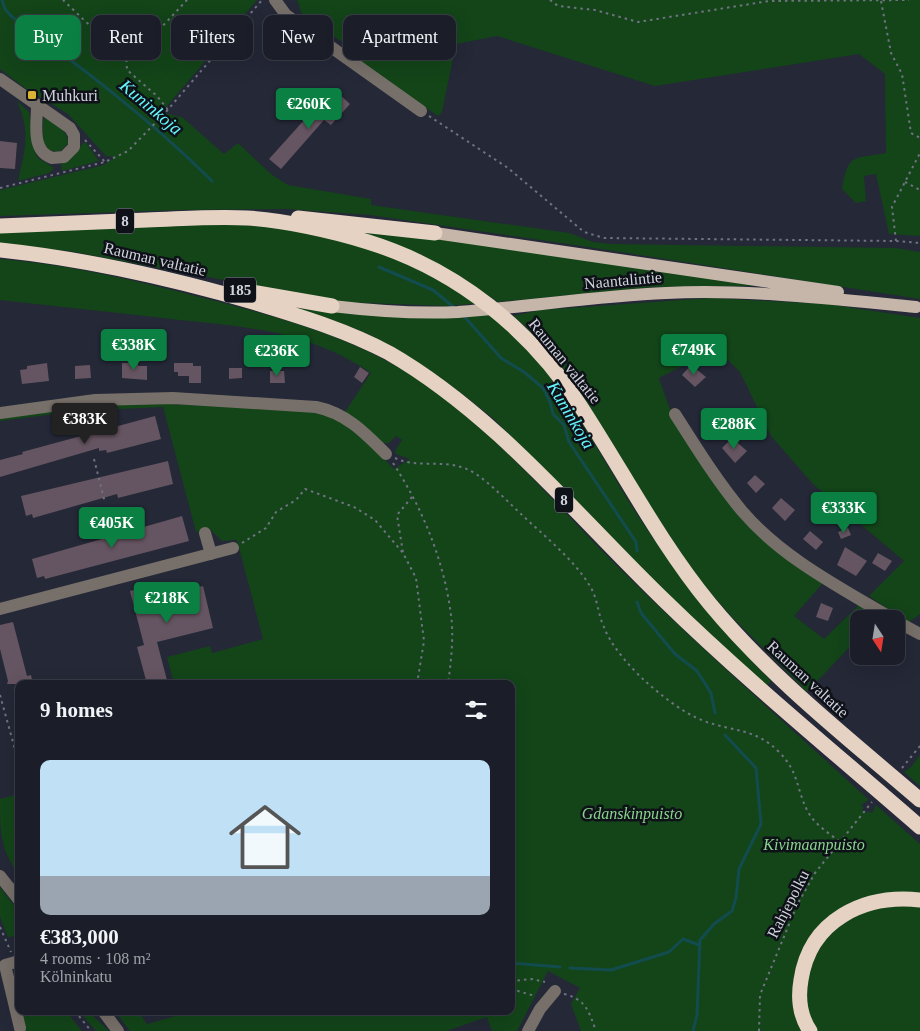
<!DOCTYPE html>
<meta charset="utf-8">
<style>
:root{--surface:#1b1e29;--page:#242731;--text:#f1f3f6;--muted:#a0a2a8;--line:#393c46;--accent:#0b8043}
body{margin:0;font-family:"Times New Roman",serif;background:var(--page);color:var(--text);height:100vh;display:flex;flex-direction:column;font-size:19px;white-space:nowrap}
*{box-sizing:border-box;margin:0}
p{font-size:16px;color:var(--muted)}
.icon{flex:none;width:28px;height:28px;fill:none;stroke:currentColor;stroke-width:2;stroke-linecap:round;stroke-linejoin:round}
.map{position:relative;flex:1;overflow:hidden}
.side{position:absolute;left:15px;top:680px;width:500px;height:335px;display:flex;flex-direction:column;background:var(--surface);border-radius:10px;box-shadow:0 5px 20px #0002,0 0 0 1px var(--line)}
.side>*{flex:none}
.banner{position:absolute;left:15px;top:15px;width:500px;height:45px;display:flex;gap:10px}
.needle{width:32px;rotate:168deg}
.controls{position:absolute;left:850px;top:610px;display:grid;gap:10px}
.controls a{display:grid;place-items:center;width:55px;height:55px;border-radius:10px;background:var(--surface);box-shadow:0 5px 20px #0002,0 0 0 1px var(--line);font-size:25px}
.price{position:absolute;translate:-50% -42px;padding:0 11px;border-radius:5px;background:var(--accent);color:#fff;font-size:16px;line-height:32px;filter:drop-shadow(0 1px 2px #0008)}
.price::after{content:'';position:absolute;left:50%;top:30px;width:15px;height:11px;margin-left:-8px;background:inherit;clip-path:polygon(0 0,100% 0,50% 100%)}
.price.selected{background:#222;color:#fff}
ul{padding:0;list-style:none}
li{display:grid;align-content:center;gap:10px;height:265px;padding:0 25px}
li span{display:grid;place-items:center;height:155px;border-radius:10px;color:#555}
li>.icon{margin-inline-start:auto}
span .icon{width:90px;height:90px;fill:#fffc;stroke-width:1}
li b{font-size:21px}
h2{display:flex;justify-content:space-between;align-items:center;height:60px;padding:0 25px;font-size:21px}
.pill{padding:0 18px;border-radius:10px;background:var(--surface);box-shadow:0 5px 20px #0002,0 0 0 1px var(--line);font-size:18px;line-height:45px}
.pill.selected{background:var(--accent);color:#fff}
.map>svg:first-child{display:block}
.green{fill:#134519}
.lines{fill:none;stroke-linecap:round;stroke-linejoin:round}
.stream{stroke:#134c4e;stroke-width:3}
.building{fill:#655461}
.path{stroke:#6f7380;stroke-width:2;stroke-dasharray:2.5 4;stroke-linecap:butt}
.minor{stroke:#776f69;stroke-width:12}
.major{stroke:#c6b6a9;stroke-width:12}
.highway{stroke:#e5d2c3;stroke-width:15}
.poi-dot{fill:#dbb233;stroke:#0f1118;stroke-width:2}
.labels{text-anchor:middle;dominant-baseline:central;stroke-width:5;stroke-linejoin:round;paint-order:stroke}
.shield{fill:#0f1118;stroke:#9699a2;stroke-width:1}
.shield-label{font-size:15px;font-weight:bold;fill:#d0d3dd}
.poi-label{font-size:16px;fill:#d0d3dd;stroke:#0f1118;text-anchor:start}
.street-label{font-size:16px;fill:#d0d3dd;stroke:#0f1118}
.park-label{font-size:16px;font-style:italic;fill:#89d48c;stroke:#0f1118}
.water-label{font-size:18px;font-style:italic;fill:#63f7fc;stroke:#0f1118}
</style>
<div class="map">
<svg width="920" height="1031" viewBox="0 0 920 1031">
<rect width="100%" height="100%" fill="#242837"/>
<path class="green" d="M0 0H257L162 112 183 118 224 154 238 143 271 174 288 185 371 199V205L569 233 593 242 611 244 896 248 920 252V299L595 248 370 215 287 209 182 210 0 216V190L104 165 115 157 106 156 68 114 25 88 0 69Z
M297 0H920V236L889 234 876 174 864 176 866 201 856 203 842 189C848 152 855 159 886 153L885 74 859 54 655 86 497 36 456 44 442 112 438 116 360 63 362 56 302 14Z
M17 101 29 112 35 153 38 158 54 168 49 173 18 181C25 148 31 134 17 101Z
M45 118C55 125 69 130 68 144L59 152 49 150 43 141V119Z
M83 143H86L99 161 62 171 61 164 73 156Z
M225 224C279 226 339 233 390 254 422 268 452 287 482 303L446 306 341 302 69 251 0 245V231Z
M338 228 376 229 664 270 754 286 655 287 498 302 463 279Z
M0 259C73 265 137 281 208 299 274 316 343 334 401 369 485 419 548 497 616 565 698 646 784 722 869 800L861 805 864 808 862 810 866 813 868 811 872 813 876 805 920 844V895L889 894 807 947 805 1031H581L571 1004 580 988 548 971 517 1031H492L487 1017 446 1031H130L115 1011H138L147 1024 194 1011H511V684H174L167 657 210 646 212 653 263 639 237 540 222 541 209 528 196 532 163 407 77 411 0 421V417L77 406 148 403 329 412 364 438 394 469 410 459 396 454 395 451 402 440 396 436 389 443H381L345 412 371 373C304 328 241 327 163 318 109 312 54 306 0 300Z
M710 298 827 304 920 318V614L908 623 869 596 904 561 813 484 771 436 740 372 716 348 659 378 669 407 722 490 822 584 794 616 824 639 859 605 878 617 859 619V637L807 692 731 616 695 575 565 374 527 328 513 316 541 310Z
M301 307 489 315C562 366 597 456 646 528 683 582 725 634 771 681L767 686 675 602 495 420C460 391 424 364 384 342 358 328 329 319 301 310Z
M920 755V786L904 772 911 767Z
M19 794V876C0 847 0 834 0 799Z
M0 887 19 912V936L8 937 0 917Z
M884 906H920V1031H818C797 1003 806 958 829 934 844 918 865 912 884 906Z
M21 1011H66L82 1031H23Z
M89 1011 90 1013 109 1031H96L82 1015Z"/>
<g class="lines">
<path class="stream" d="M2 0 5 9 11 16C81 67 150 119 212 181
M379 267 433 290 456 309
M463 315 501 358 524 372 543 388 550 402 553 414 564 425 569 442 636 542 637 551
M637 602 641 613 675 654 697 671 711 693 715 713
M511 963 560 967
M570 968 611 970 669 952 683 939 699 945
M693 1031 697 1015 700 940 714 924 732 911 736 898 739 869 761 824 756 768 725 735"/>
</g>
<path class="building" d="M338 93 350 104 331 125 324 120 281 169 269 159 314 109 319 114Z
M0 141 17 143 15 169 0 168Z
M47 363 49 381 22 384 20 370 27 369V366Z
M122 363H138V366H147V380L122 378Z
M174 363H193V366H201V383H189V376H178V372H174Z
M90 365 91 378 75 379V366Z
M691 365 706 377 695 387 682 375Z
M360 367 369 373 362 383 354 377Z
M229 368H242V378L229 379Z
M270 371H284L285 383H270Z
M717 408 726 417 716 428 706 418Z
M155 416 161 439 107 453 106 450 99 451V448L0 477V460L23 454 22 452Z
M732 438 747 451 735 463 722 448Z
M168 461 173 484 118 498 117 494 33 518 32 514 26 516 21 496Z
M755 475 765 484 756 493 747 483Z
M781 498 795 510 785 521 772 508Z
M182 516 189 541 45 579 44 576 37 578 32 559Z
M848 528 851 535 841 539 838 532Z
M810 531 823 542 816 550 803 539Z
M845 547 867 561 856 576 837 565Z
M878 553 892 561 885 571 872 563Z
M149 586 152 599 203 586 213 628 157 642 168 684H147L137 647 144 645 130 591Z
M821 603 833 608 828 621 816 617Z
M13 622 27 676 31 675 33 684H7L8 681 0 649V625Z"/>
<g class="lines">
<path class="path" d="M63 0C74 10 114 51 126 52 134 53 139 50 144 46L187 0
M550 0 558 6 595 10 638 22 769 1 909 0
M881 1 891 53 902 74 911 133 920 138
M126 53 127 70 157 96 168 110
M429 116 508 168 584 232 604 238 896 241 920 243
M85 140 105 162
M905 182 920 190
M0 188 105 162 128 151 165 113 262 0
M896 241 892 207 920 153
M395 458C419 470 449 456 476 474 492 485 506 500 521 514 543 535 576 561 591 588 598 600 598 615 604 627 611 646 630 667 645 681 662 696 683 713 704 721 734 732 755 728 779 752 799 772 796 788 807 810 813 823 827 832 839 841
M94 459 105 503
M393 463C423 509 444 561 451 615 454 636 451 662 448 684
M412 497 397 515 403 553 416 578 424 641 417 684
M242 543 266 528 276 512 296 500 305 489 354 507 375 520 403 553
M0 695 19 764
M902 768 920 746
M0 927 11 952
M511 981 532 979 545 982
M511 989 535 996
M564 994C586 999 589 1012 596 1031
M75 1011 91 1031
M759 1031 760 995 797 905 815 873 872 802"/>
<path class="minor" d="M275 0 286 15 421 111
M0 79 70 128 74 135V147L64 157 52 158C31 151 37 124 37 106
M0 413 95 400 173 398 316 407C346 413 365 433 386 454
M675 414C696 447 717 481 742 511 782 558 841 588 893 619
M205 533 211 554
M0 609 233 548
M896 621 920 634
M0 876 19 900
M19 961 5 965 20 1028
M103 1011 118 1031
M528 1031 540 1009 555 991"/>
<path class="major" d="M435 233 838 292
M332 306C374 311 416 314 458 312 527 307 596 296 666 293 749 289 833 299 916 307"/>
<path class="highway" d="M298 218 435 233
M0 226C49 224 98 222 147 220 180 219 214 216 247 218 283 220 333 231 368 242 458 270 530 329 581 407 624 473 660 543 710 604 771 678 848 738 920 800
M0 250C86 259 170 278 253 302 299 316 346 330 389 353 495 414 577 516 664 600 746 680 834 752 920 827
M240 290 332 306
M810 1031C800 1016 798 997 801 980 810 920 864 894 920 900"/>
</g>
<rect class="poi-dot" x="27" y="90" width="10" height="10" rx="2.5"/>
<g class="labels">
<g class="shield">
<rect x="116" y="208.5" width="18" height="25" rx="4"/>
<rect x="224" y="277.5" width="32" height="25" rx="4"/>
<rect x="555" y="487.5" width="18" height="25" rx="4"/>
</g>
<g class="shield-label">
<text x="125" y="221">8</text>
<text x="240" y="290">185</text>
<text x="564" y="500">8</text>
</g>
<g class="poi-label">
<text x="42" y="95">Muhkuri</text>
</g>
<g class="street-label">
<text transform="translate(155 259) rotate(13)">Rauman valtatie</text>
<text transform="translate(623 280) rotate(-5)">Naantalintie</text>
<text transform="translate(565 361) rotate(51)">Rauman valtatie</text>
<text transform="translate(808 679) rotate(43)">Rauman valtatie</text>
<text transform="translate(788 904) rotate(-63)">Rahjepolku</text>
</g>
<g class="park-label">
<text x="632" y="813">Gdanskinpuisto</text>
<text x="814" y="844">Kivimaanpuisto</text>
</g>
<g class="water-label">
<text transform="translate(151 107) rotate(40)">Kuninkoja</text>
<text transform="translate(571 415) rotate(59)">Kuninkoja</text>
</g>
</g>
</svg>
<div class="controls">
<a><svg class="needle" viewBox="-14 -14 28 28"><path d="M0-13l5 13h-10z" fill="#e53935"/><path d="M0 13l5-13h-10z" fill="#a0a2a8"/></svg></a>
</div>
<b class="price" style="left:309px;top:130px">€260K</b>
<b class="price" style="left:134px;top:371px">€338K</b>
<b class="price" style="left:694px;top:376px">€749K</b>
<b class="price" style="left:277px;top:377px">€236K</b>
<b class="price selected" style="left:85px;top:445px">€383K</b>
<b class="price" style="left:734px;top:450px">€288K</b>
<b class="price" style="left:844px;top:534px">€333K</b>
<b class="price" style="left:112px;top:549px">€405K</b>
<b class="price" style="left:167px;top:624px">€218K</b>
<div class="banner">
<a class="pill selected">Buy</a>
<a class="pill">Rent</a>
<a class="pill">Filters</a>
<a class="pill">New</a>
<a class="pill">Apartment</a>
</div>
<section class="side">
<h2>9 homes<svg class="icon" aria-label="filters" viewBox="0 0 24 24"><path d="M4 7h16M4 17h16"/><circle cx="9" cy="7" r="2"/><circle cx="15" cy="17" r="2"/></svg></h2>
<ul>
<li><span style="background:linear-gradient(#bfe0f5 75%,#9aa5b1 0)"><svg class="icon" aria-label="home" viewBox="0 0 24 24"><path d="M3 11l9-7 9 7M6 9v11h12V9"/></svg></span><div><b>€383,000</b><p>4 rooms · 108 m²</p><p>Kölninkatu</p></div></li>
</ul>
</section>
</div>
